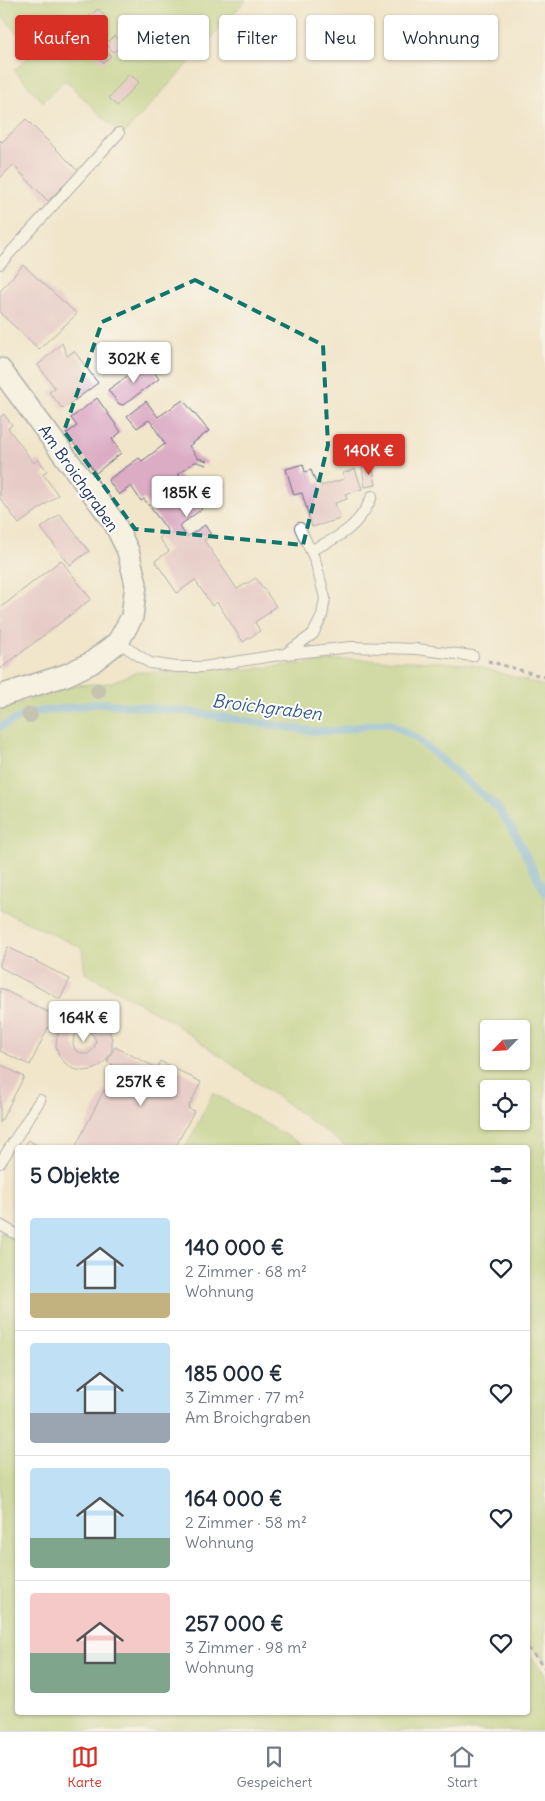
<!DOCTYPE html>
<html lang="de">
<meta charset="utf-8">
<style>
:root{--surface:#fff;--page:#f6f6f7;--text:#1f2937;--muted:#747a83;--line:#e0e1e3;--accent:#d93025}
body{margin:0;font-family:Delius,sans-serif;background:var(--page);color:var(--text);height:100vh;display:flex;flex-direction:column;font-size:19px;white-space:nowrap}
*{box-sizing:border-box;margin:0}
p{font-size:16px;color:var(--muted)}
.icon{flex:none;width:28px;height:28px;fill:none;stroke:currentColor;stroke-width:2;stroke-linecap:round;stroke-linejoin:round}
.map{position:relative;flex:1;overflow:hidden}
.sheet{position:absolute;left:15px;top:1145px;width:515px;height:570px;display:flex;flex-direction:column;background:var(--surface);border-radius:5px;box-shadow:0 1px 4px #0004}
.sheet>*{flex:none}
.hud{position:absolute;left:15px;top:15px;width:515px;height:45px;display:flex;gap:10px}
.needle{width:32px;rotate:245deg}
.fabs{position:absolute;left:480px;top:1020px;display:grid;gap:10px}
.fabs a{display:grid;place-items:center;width:50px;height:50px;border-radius:5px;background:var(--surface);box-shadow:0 1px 4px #0004;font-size:25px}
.price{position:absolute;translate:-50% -42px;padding:0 11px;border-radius:5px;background:#fff;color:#222;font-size:16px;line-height:32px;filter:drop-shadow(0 1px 2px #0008)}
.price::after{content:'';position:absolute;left:50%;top:30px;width:15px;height:11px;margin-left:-8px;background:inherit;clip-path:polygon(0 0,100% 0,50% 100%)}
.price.on{background:var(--accent);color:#fff}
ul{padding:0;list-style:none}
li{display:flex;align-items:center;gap:15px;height:125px;padding:0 15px}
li+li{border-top:1px solid var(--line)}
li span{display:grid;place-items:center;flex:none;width:140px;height:100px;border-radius:5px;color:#555}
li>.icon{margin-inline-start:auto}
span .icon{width:60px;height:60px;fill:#fffc;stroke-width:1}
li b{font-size:21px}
h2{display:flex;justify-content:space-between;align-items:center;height:60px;padding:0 15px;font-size:21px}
.chip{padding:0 18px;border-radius:5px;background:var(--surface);box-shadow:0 1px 4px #0004;font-size:18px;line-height:45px}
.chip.on{background:var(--accent);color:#fff}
.tabs{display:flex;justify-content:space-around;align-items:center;height:70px;border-top:1px solid var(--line);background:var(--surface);font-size:14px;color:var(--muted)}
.tabs a{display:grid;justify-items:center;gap:2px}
.tabs .on{color:var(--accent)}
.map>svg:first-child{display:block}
.green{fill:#abcc75;stroke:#637e6a;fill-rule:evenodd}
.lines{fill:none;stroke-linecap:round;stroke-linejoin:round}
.stream{stroke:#66afdd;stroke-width:8}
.building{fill:#dbacc3;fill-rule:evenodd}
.service-casing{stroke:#666f84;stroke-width:12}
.minor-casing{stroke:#666f84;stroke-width:24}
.path{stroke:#666f84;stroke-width:3;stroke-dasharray:4 4;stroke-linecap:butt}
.service{stroke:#fff;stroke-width:10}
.minor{stroke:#fff;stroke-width:21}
.tree{fill:#939b92}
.marked{fill:none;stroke:#0f766e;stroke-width:4;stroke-dasharray:10 6;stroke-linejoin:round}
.labels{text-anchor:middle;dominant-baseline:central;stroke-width:4;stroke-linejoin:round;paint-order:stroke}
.street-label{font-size:16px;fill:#1b2f5e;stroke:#fff}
.water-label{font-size:18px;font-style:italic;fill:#355c8a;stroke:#fff}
</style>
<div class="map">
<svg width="545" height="1731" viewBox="0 0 545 1731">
<rect width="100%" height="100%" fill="#fff"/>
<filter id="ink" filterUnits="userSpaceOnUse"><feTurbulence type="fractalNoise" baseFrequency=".02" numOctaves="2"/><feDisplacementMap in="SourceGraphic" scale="10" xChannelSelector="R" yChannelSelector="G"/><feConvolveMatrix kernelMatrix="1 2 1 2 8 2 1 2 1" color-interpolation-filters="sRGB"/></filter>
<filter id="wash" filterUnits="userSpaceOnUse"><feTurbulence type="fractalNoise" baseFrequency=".0096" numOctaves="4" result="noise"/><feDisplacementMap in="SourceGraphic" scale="20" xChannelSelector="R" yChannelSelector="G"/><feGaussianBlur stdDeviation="1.12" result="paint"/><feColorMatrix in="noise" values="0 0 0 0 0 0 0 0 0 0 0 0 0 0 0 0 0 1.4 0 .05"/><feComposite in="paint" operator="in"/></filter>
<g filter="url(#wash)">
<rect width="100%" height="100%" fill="#f1e5ca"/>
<path class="green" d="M0 0H246L123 135 116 130 65 80 43 102 14 70 34 53 0 13Z
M350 659 442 662 473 665 545 686V1662L528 1641V1148L347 1147 171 1021 85 973 82 948 0 910V709L78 685 109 683 137 672H185L237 666 229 671ZM489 1029H521V1061H489ZM489 1089H521V1121H489Z
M213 1093 306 1147H186Z
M0 1232 18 1242V1712H528V1653L545 1674V1731H0Z"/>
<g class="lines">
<path class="stream" d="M0 727 29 713 102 703 191 712 311 731H336L374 724 390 723 416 738 497 807 514 832 545 892"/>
</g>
<g id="blocks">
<path class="building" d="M98 9 107 18 96 28 87 18Z
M114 36 122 44 114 52 106 44Z
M103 48 111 56 103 63 95 55Z
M129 74 139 82 117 106 109 98Z
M26 119 78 171 48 201 13 165 0 178V140L2 142Z
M23 265 77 314 39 349 0 313V291Z
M62 343 67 356 74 351 98 383 63 409 49 392 55 388 38 365Z
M147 362 159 379 123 405 119 404 108 390Z
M97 398 121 432 112 439 121 453 96 473 66 434 77 426 71 418Z
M183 400 209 431 189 446 198 458 207 461 206 465 198 462H195L178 474 202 509 179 526 187 537 205 525 211 535 204 540 237 589 256 578 276 606 269 611 270 612 255 622 260 631 243 642 217 602 212 606 195 580 177 593 155 561 169 551 159 538 168 531 144 499 141 501 131 486 119 495 108 480 139 458 142 461 165 444 151 422 149 420 137 428 127 416 146 401 158 417Z
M4 414 12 425 8 428 34 463 38 459 47 471 43 474 58 495 19 524 0 498V417Z
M303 464 305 472 311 470 316 483 320 482 321 486 344 479 343 473 355 469 362 489 345 494 347 499 335 503 340 519 312 527 302 493 294 495 286 469Z
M372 465 376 485 365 487 362 467Z
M60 514 89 551 70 565 41 528Z
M61 560 91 599 0 669V608Z
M8 947 70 979 60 999 0 967V963Z
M0 988 54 1015 30 1065 0 1051Z
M86 1015 95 1017 103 1022 109 1030 112 1039V1049L108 1058 101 1065 93 1070 83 1071 73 1069 65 1063 59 1056 56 1046 57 1037 61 1028 67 1020 76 1016ZM85 1030 92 1033 96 1041 94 1048 88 1054H84L76 1051 73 1044 74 1036 77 1033Z
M115 1047 157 1068 160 1061 201 1082 188 1108 194 1111 175 1148H75L104 1090 113 1095 125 1071 107 1062Z
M0 1064 24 1077 0 1123Z
M28 1140 42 1148H24Z"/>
</g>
</g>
<g filter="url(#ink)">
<use href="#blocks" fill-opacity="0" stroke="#666f84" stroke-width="1"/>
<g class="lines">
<g class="service-casing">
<path id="service" d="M0 264 119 133
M311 550C339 538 360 526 372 496
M118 642 150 663 176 667H203L285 654 313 634 322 616 325 598 315 560 300 528
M286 654 351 647 416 649 473 656
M0 1163 40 1100
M0 1225 18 1235"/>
</g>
<g class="minor-casing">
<path id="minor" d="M0 369 114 522 128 551 136 584 132 617 118 642 91 663 66 675 0 696"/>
</g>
<path class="path" d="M488 661 545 677
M528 1648 545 1668"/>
<use href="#service" class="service"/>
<use href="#minor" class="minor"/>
</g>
<g class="tree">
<circle cx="98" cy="691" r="8"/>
<circle cx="30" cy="715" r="8"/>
</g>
</g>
<path d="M0 0H545V1731H0ZM195 280 323 345 328 445 303 545 135 529 64 431 102 322Z" fill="#f1e5ca" fill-opacity=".55" fill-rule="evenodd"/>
<path class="marked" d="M195 280 323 345 328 445 303 545 135 529 64 431 102 322Z"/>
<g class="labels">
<g class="street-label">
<text transform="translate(79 478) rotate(55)">Am Broichgraben</text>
</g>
<g class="water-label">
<text transform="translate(267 707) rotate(7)">Broichgraben</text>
</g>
</g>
</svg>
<div class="fabs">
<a><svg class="needle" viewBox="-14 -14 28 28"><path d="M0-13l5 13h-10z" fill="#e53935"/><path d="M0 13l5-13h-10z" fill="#747a83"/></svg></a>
<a><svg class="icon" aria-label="locate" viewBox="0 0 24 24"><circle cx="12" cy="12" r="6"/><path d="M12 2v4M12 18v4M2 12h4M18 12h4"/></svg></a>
</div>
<b class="price" style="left:134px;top:384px">302K €</b>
<b class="price on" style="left:369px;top:476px">140K €</b>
<b class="price" style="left:187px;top:518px">185K €</b>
<b class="price" style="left:84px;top:1043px">164K €</b>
<b class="price" style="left:141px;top:1107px">257K €</b>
<div class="hud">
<a class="chip on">Kaufen</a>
<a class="chip">Mieten</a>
<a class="chip">Filter</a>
<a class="chip">Neu</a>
<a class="chip">Wohnung</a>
</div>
<section class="sheet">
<h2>5 Objekte<svg class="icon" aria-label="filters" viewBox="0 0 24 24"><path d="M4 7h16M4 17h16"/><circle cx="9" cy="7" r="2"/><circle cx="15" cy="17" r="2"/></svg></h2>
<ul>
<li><span style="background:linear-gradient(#bfe0f5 75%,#c2b280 0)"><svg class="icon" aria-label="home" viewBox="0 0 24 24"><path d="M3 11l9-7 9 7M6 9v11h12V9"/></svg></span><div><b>140 000 €</b><p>2 Zimmer · 68 m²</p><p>Wohnung</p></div><svg class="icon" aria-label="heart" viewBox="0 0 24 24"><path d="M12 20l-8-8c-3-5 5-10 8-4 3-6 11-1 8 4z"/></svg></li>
<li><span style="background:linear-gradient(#bfe0f5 70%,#9aa5b1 0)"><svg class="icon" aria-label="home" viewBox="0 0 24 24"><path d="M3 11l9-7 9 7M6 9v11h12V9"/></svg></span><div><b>185 000 €</b><p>3 Zimmer · 77 m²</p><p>Am Broichgraben</p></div><svg class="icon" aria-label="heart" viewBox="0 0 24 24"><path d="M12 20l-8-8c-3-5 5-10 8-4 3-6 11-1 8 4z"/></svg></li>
<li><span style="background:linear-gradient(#bfe0f5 70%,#7fa58c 0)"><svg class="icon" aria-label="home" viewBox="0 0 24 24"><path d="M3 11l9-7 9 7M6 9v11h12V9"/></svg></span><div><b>164 000 €</b><p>2 Zimmer · 58 m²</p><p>Wohnung</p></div><svg class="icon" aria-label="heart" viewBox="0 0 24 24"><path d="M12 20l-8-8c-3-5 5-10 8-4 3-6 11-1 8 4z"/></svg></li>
<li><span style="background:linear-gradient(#f6c9c9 60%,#7fa58c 0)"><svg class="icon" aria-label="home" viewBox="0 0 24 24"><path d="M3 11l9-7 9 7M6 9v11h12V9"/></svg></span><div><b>257 000 €</b><p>3 Zimmer · 98 m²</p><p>Wohnung</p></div><svg class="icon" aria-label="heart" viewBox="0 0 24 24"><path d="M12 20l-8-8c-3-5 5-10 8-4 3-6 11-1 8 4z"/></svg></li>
</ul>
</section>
</div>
<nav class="tabs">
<a class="on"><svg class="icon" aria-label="map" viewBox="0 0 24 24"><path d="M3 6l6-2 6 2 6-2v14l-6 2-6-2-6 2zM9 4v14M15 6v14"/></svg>Karte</a>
<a><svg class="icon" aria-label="saved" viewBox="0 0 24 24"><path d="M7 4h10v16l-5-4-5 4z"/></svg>Gespeichert</a>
<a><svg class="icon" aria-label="home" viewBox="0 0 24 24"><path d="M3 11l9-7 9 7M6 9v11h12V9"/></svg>Start</a>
</nav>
